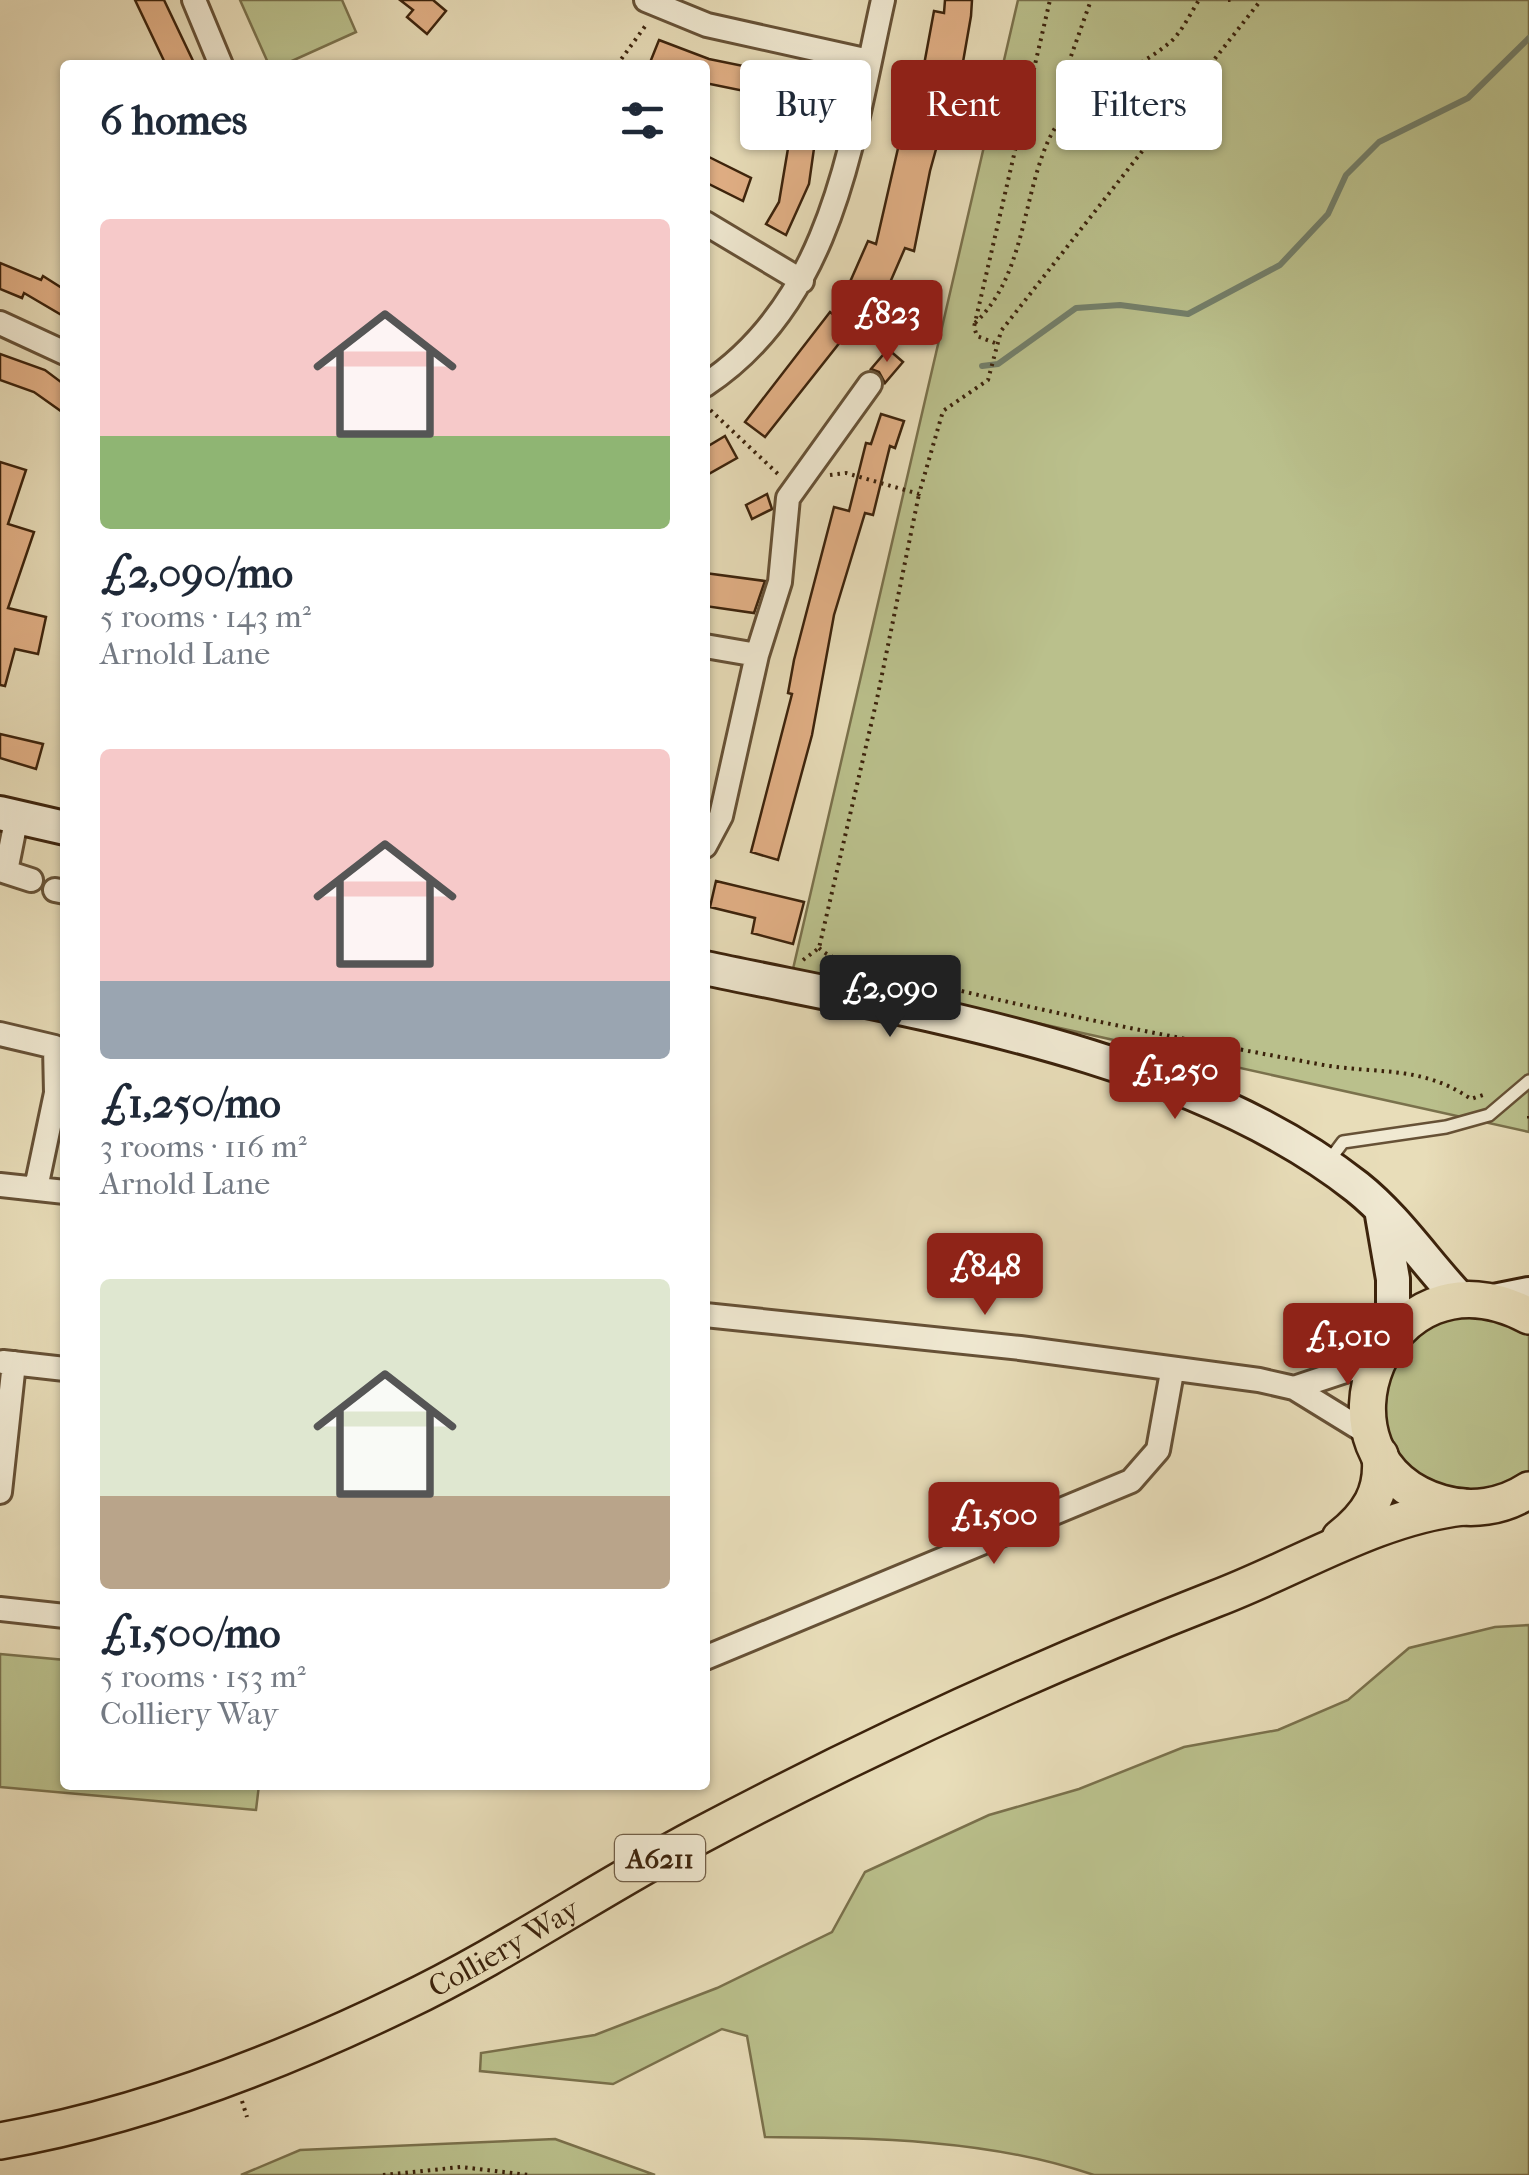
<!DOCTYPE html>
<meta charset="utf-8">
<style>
:root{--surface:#fff;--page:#f6f6f7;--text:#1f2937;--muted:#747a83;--accent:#8f2418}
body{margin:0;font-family:"IM FELL French Canon",serif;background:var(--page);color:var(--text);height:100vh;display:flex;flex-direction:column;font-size:38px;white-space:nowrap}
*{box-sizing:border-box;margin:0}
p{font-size:32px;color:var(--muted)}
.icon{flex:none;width:55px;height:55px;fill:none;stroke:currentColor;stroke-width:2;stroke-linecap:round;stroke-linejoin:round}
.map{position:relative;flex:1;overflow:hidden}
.panel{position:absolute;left:60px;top:60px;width:650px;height:1730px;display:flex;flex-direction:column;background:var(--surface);border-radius:10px;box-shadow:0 2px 8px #0004}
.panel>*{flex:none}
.banner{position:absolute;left:740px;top:60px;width:638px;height:90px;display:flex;gap:20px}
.price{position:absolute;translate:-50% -85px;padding:0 22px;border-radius:10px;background:var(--accent);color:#fff;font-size:32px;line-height:65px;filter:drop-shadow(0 2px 5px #0008)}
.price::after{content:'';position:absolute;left:50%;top:60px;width:30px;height:22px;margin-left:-15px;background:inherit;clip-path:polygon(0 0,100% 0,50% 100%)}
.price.on{background:#222;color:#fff}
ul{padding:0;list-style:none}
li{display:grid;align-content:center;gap:20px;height:530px;padding:0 40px}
li span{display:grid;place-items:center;height:310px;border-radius:10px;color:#555}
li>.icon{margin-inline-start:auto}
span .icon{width:180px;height:180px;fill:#fffc;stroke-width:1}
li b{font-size:42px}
h2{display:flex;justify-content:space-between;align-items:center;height:120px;padding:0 40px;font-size:42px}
.chip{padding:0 35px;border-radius:10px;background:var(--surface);box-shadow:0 2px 8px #0004;font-size:35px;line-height:90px}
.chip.on{background:var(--accent);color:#fff}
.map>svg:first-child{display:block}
.green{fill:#bac08c;stroke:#7a714c;stroke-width:2.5}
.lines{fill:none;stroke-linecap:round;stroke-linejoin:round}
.stream{stroke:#737f6a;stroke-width:6}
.building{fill:#e2b086;stroke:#3b220b;stroke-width:2.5}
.lane-casing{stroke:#665136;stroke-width:16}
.street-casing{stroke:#665136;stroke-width:28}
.secondary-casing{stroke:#3b220b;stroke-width:38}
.primary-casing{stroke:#3b220b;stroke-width:40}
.path{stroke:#3b220b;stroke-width:4;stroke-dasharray:2.5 5;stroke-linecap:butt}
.lane{stroke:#f0e9d2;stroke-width:11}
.street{stroke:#f0e9d2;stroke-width:22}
.secondary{stroke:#f0e9d2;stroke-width:32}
.primary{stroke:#e8ddb9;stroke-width:35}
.labels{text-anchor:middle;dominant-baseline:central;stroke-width:10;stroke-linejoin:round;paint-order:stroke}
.shield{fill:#f0e9d2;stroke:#715e47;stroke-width:2.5}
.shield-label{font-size:28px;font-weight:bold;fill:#3b220b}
.street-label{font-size:30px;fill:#3b220b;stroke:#f0e9d2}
</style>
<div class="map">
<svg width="1529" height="2175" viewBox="0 0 1529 2175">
<rect width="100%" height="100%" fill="#e8ddb9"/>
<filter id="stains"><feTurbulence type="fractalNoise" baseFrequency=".002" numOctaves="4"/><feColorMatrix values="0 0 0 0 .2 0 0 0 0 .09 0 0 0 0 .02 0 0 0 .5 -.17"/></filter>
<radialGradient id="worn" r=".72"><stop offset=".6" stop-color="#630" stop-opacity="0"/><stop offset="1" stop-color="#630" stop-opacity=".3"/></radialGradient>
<path class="green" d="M240 0H342L356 32 283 65H269Z
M1018 0H1529V1132L793 969Z
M1458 1313 1515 1322 1529 1333V1474C1481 1506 1401 1494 1384 1430 1381 1419 1385 1403 1386 1392 1387 1373 1390 1357 1404 1343 1416 1330 1442 1322 1458 1313Z
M1529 1625V2175H1094C989 2139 875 2138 765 2137L747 2036 722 2029 613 2084 480 2071 481 2053 595 2035 717 1988 832 1932 865 1872 989 1815 1079 1789 1184 1747 1278 1730 1348 1700 1409 1648 1495 1627Z
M0 1654 65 1660V1785H259L256 1810 0 1787Z
M555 2139 655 2175H241L300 2150Z"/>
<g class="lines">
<path class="stream" d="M982 366 998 364 1076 308 1120 305 1188 314 1280 265 1328 214 1346 175 1379 142 1468 98 1529 38"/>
</g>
<path class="building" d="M135 0H164L195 65H166Z
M400 0H433L446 11 427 34 407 17 413 10Z
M945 0H972L971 16 963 62H956L942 142H938L930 171 914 251 905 248 872 324 860 317 765 437 745 422 830 312 835 316 868 241 876 244 899 144 904 145 918 64 924 65 934 11 944 13Z
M659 40 709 59 787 75 779 98 705 83V65H649Z
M800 77 830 81 817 127 809 184 786 235 766 224 779 202Z
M709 157 751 178 743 201 705 182Z
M0 263 41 280 43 276 65 290V317L24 293 22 298 0 289Z
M888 349 903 362 885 383 879 372 871 369Z
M0 354 45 370 65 385V414L34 392 0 380Z
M881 414 904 421 895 448 890 446 873 515 865 513 834 615 812 735 778 860 751 852 792 694 788 693 794 660 834 507 849 511 866 443 871 444Z
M725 436 737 458 705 476V448Z
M0 462 26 470 8 524 34 532 8 608 46 617 38 654 15 649 5 686 0 685Z
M767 494 772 509 752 519 746 505Z
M705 573 765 581 754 613 705 606Z
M0 734 43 744 36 769 0 758Z
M716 881 804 902 793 944 752 933 755 918 710 907Z"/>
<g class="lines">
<g class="lane-casing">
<path id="lane" d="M1328 1162 1343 1142 1446 1127 1489 1115 1529 1081"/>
</g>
<g class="street-casing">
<path id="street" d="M194 0 221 65
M646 0 707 25 869 61
M705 223 802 281
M0 323 65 353
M705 385C834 300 852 138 883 0
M705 646 757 655 721 816 705 846
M757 655 780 582 788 498 870 384
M0 870 31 880
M6 871 17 816
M55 890 65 892
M0 1034 55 1047 56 1093 36 1188
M0 1185 65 1192
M705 1315 1020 1348 1259 1380 1294 1388 1372 1436
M3 1362 65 1369
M1294 1388 1375 1361
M0 1492 14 1363
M0 1609 65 1616
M705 1658 1131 1481 1158 1450 1172 1372"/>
</g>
<g class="secondary-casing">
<path id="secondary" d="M0 813 65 828
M705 968C913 1012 1186 1052 1357 1187 1397 1219 1425 1262 1460 1299
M1381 1209 1393 1279V1333
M1494 1301 1529 1294"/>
</g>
<g class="primary-casing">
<g id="primary">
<path d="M1529 1316C1383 1238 1298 1460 1441 1503 1471 1512 1503 1507 1529 1490"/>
<path d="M1340 1538C1369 1515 1384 1492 1380 1455"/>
<path id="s1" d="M0 2141C139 2117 276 2064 402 2003 503 1955 597 1890 697 1837 865 1748 1038 1668 1215 1599 1297 1568 1376 1517 1463 1507"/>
</g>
</g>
<path class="path" d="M1228 0H1232
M617 65 646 25
M1069 116 1070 59 1091 0
M975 323C1025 276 1022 198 1049 139 1073 89 1129 76 1168 44 1181 34 1190 14 1199 0
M995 343 977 336 974 327 1050 0
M705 405 778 474
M830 475 846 473 919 494 943 411 988 380 1001 331 1261 0
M819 948C837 965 874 968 898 975 1035 1011 1178 1038 1318 1064 1376 1075 1420 1064 1471 1099L1486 1094
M803 960 819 948 877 699 919 494
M1529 1116V1120
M242 2101 247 2117
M383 2175 461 2167 529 2175"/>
<use href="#lane" class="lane"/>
<use href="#street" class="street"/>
<use href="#secondary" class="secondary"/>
<use href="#primary" class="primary"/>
</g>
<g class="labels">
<rect class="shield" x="615" y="1835" width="90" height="46" rx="8"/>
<g class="shield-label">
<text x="660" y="1858">A6211</text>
</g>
<g class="street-label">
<text stroke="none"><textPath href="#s1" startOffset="542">Colliery Way</textPath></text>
</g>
</g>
<rect width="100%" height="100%" filter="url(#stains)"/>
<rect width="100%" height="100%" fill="url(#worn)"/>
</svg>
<b class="price" style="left:887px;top:365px">£823</b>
<b class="price on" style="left:890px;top:1040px">£2,090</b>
<b class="price" style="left:1175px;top:1122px">£1,250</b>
<b class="price" style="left:985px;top:1318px">£848</b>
<b class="price" style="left:1348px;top:1388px">£1,010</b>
<b class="price" style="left:994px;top:1567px">£1,500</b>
<div class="banner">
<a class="chip">Buy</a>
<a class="chip on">Rent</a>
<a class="chip">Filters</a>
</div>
<section class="panel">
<h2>6 homes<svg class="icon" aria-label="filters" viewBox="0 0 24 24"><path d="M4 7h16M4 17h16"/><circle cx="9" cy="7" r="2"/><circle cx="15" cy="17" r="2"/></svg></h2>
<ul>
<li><span style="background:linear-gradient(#f6c9c9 70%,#8fb573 0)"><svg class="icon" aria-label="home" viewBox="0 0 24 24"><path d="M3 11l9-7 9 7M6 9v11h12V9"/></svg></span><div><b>£2,090/mo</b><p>5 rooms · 143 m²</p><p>Arnold Lane</p></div></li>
<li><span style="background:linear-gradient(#f6c9c9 75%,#9aa5b1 0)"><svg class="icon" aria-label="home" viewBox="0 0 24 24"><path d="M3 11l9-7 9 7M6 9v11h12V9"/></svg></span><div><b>£1,250/mo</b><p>3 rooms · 116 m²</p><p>Arnold Lane</p></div></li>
<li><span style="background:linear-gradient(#dfe7d0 70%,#b9a48a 0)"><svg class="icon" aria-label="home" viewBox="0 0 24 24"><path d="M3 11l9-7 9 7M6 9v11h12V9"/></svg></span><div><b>£1,500/mo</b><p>5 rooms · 153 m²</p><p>Colliery Way</p></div></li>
</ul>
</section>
</div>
